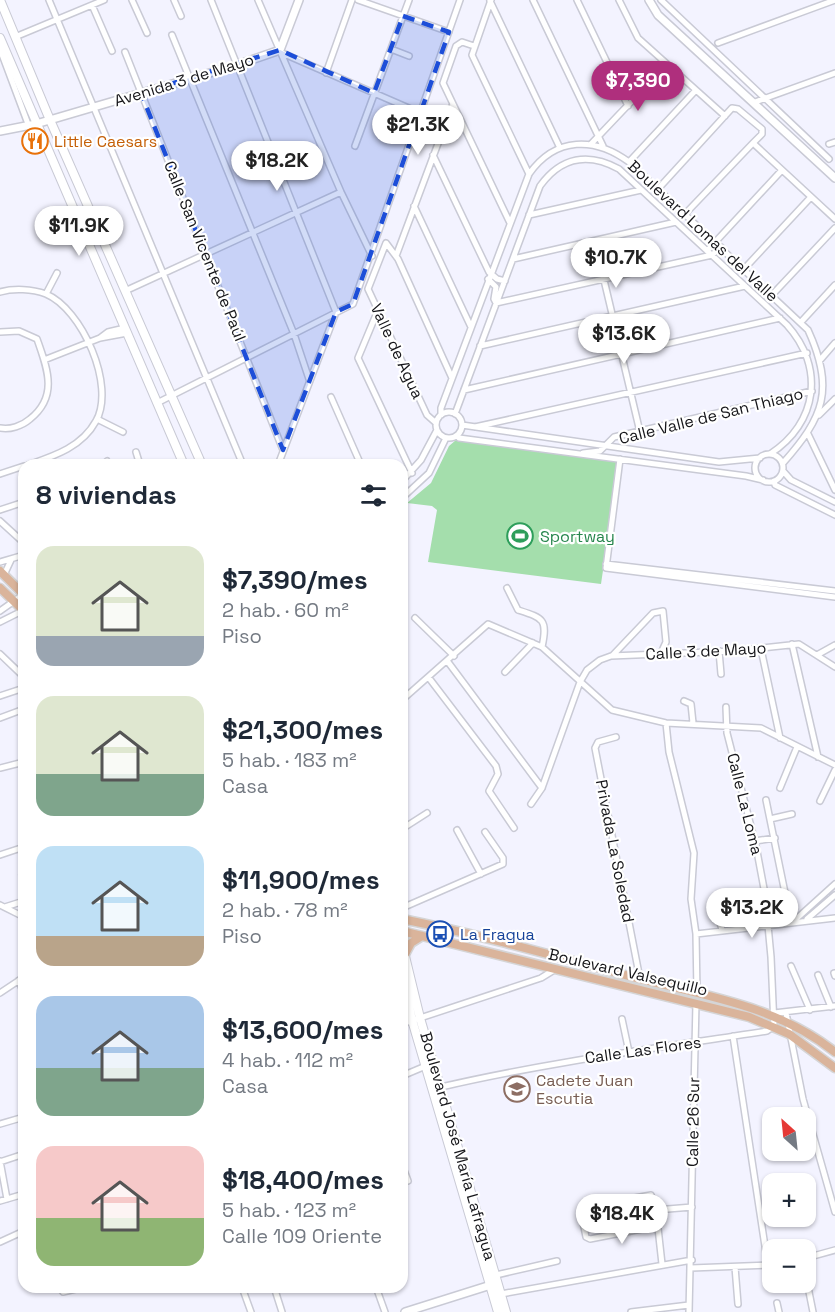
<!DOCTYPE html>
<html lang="es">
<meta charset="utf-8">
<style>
:root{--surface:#fff;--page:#f2f2f3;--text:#1f2937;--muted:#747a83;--accent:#af2f7d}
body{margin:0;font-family:"Space Grotesk",sans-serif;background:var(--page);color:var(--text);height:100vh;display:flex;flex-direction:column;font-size:22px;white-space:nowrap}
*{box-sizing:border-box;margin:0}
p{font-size:20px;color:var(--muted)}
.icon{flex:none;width:33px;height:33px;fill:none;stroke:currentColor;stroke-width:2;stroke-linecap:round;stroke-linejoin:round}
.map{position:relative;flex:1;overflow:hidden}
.panel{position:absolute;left:18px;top:459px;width:390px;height:834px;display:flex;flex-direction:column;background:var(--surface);border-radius:18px;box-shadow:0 2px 4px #0004}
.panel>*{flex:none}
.needle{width:39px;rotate:333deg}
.buttons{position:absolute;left:762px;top:1107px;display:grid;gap:12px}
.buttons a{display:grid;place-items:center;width:54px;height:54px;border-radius:12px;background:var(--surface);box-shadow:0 2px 4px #0004;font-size:30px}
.price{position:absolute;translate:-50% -51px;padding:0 14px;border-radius:21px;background:#fff;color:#222;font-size:20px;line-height:39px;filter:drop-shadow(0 2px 3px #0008)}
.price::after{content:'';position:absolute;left:50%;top:36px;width:18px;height:14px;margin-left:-9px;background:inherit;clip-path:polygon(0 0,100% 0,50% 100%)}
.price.selected{background:var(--accent);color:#fff}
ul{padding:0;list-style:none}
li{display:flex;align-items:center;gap:18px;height:150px;padding:0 18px}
li span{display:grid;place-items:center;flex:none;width:168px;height:120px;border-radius:18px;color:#555}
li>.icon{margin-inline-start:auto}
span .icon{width:72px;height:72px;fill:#fffc;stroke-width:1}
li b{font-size:26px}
h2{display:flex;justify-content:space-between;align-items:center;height:72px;padding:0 18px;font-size:26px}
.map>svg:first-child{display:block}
.green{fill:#a4deac}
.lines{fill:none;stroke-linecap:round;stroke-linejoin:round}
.minor-casing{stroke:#c9cad5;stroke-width:8}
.tertiary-casing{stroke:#c9cad5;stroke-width:10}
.secondary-casing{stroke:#c9cad5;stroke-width:10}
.primary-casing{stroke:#d5d5d6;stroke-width:11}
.minor{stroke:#fff;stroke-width:5}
.tertiary{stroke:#fff;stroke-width:7}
.secondary{stroke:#fff;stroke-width:8}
.primary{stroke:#dab49b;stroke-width:8}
.marked{fill:#1d4ed8;fill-opacity:0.2;stroke:#1d4ed8;stroke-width:4.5;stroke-dasharray:12 8;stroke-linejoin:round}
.labels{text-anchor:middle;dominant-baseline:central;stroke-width:4.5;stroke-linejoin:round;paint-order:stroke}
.street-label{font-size:16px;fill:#151519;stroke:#fff}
.food-label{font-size:16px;fill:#c56008;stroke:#fff;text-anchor:start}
.leisure-label{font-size:16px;fill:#27864d;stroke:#fff;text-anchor:start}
.transit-label{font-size:16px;fill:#164399;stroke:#fff;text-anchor:start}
.education-label{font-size:16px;fill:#785e54;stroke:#fff;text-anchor:start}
</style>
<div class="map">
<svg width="835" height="1312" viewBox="0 0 835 1312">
<rect width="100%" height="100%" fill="#f3f3ff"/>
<path class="green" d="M456 440 619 461 601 584 428 562 437 510 432 506 407 503 431 483 449 446Z"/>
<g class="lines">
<g class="minor-casing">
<path id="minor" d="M49 0 243 465
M132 0 147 33
M174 0 181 16
M211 0 336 312
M258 0 341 192 372 256
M358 0 449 32
M491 0 472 55 529 174
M533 0 603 146
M577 0 628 106
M619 0 638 38 725 116
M661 0 829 159
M490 1 560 148
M92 5 112 51
M172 35 294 334 309 379
M15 37 104 0
M718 43 835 0
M474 46 462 42 456 46 443 83 510 223
M0 49 28 124
M391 49 409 56
M125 52 283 450
M282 53 420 113
M326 73 352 0
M755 102 835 73
M753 143 835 219
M591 144 667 64
M829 144 835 142
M355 146 409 0
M433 155 489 272 497 279 505 281
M629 162 696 90
M658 189 732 108 738 109 762 129V134L753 143 685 214
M414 206 471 327
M529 215 641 190
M707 251 782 170
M396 256 452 106
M513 259 676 222
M744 269 811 197
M488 279 496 287 494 299 496 303 712 255 721 247
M604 280 640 432
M125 291 341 192
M0 292C14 288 32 289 46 294 82 309 116 386 96 421 82 447 54 456 28 465
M46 294 57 273
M772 295 835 228
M378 310 358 358 412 473
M801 322 835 285
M0 332 19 331 37 339C47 368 59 396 30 419 22 426 10 430 0 428
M100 338 108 332 125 328
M480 346 745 286
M821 359 835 343
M44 360 100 338 127 333
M464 390 780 318
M331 397 361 465
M157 403 353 304 460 0
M436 425a13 13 0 1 1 26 0a13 13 0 1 1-26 0Z
M455 414 540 186C561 157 588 152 619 169L787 325C825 367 818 423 770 454
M441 415V408L529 174C556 136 595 137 629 162L808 330C835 389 824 417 783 463
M819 415 835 399
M97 419 123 432
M436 423 427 415 368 289 386 243 398 259 452 378
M462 425 719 462 760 458
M475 427 807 353
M808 434 835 490
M457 435 459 438 746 476 763 480
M136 452 140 465
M583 453 600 451 614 437 812 391
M755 468a14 14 0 1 1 28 0a14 14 0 1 1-28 0Z
M620 459 606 568 835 597
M107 461 109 465
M278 465 336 312
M783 471 791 480 835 502
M0 474 24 466
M402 481 421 460 437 430
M774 481 775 485 835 515
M402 498 429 473 446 438
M0 510 24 502
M0 521 24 543
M0 562 24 555
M606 564 835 591
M4 575 11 560
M507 588 518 610C543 618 548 619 542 647
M0 611 24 594
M415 618 454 656
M0 622 24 610
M792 644 818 757
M761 649 780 738
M719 651 721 674
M0 654 24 677
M613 655 653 613 663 611 666 642 661 653
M817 655 835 645
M448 662 542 788
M505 672 533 643
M429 678 496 766 498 774 489 791 514 828
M402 686 407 695
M0 696 24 688
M402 700 488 624 542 647 612 710 666 723 761 728 835 765
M684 701 691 704 693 723
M0 718 24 709
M666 723 669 752 694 853 691 899 696 934 697 993
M616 737 598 742 595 748 640 979
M0 768 24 762
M780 788 797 747
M766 800 791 922
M820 801 835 770
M531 804 542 788 580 682 587 670 600 660 611 656 734 651 799 644 835 667
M770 819 792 814
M402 829 427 813
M457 830 481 874
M755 841 775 838
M0 855 24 847
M22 875 24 874
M0 905 24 917
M5 907 24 901
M716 907 722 930
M402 908 503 864V858L485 832
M807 919 835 895
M794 921 835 884
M696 934 835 918
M791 966 810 1010
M834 973 835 976
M818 975 831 1007
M19 980 24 995
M0 993 24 977
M774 1013 835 1006
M786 1013 803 1099 835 1212
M622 1019 629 1052
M402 1024 541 978 554 970
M733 1036 768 1266
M402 1076 428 1065
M441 1087C549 1062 658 1048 767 1031L774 1026 771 957 765 894 756 846 727 733 726 707
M0 1124 24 1117
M0 1161 7 1199
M0 1162 24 1154
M402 1165 408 1181
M0 1201 24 1194
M656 1210 692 1207
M657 1226 590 1239 586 1237 581 1212 586 1207 651 1195 656 1210 662 1264
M0 1242 24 1231
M806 1258 835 1250
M735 1267 738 1304
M691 1268 772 1265
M496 1275 557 1261
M59 1287 63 1292 84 1287
M274 1287 282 1312
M376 1287 385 1312
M808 1287 813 1312
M243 1290 251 1312
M501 1294 692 1260
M777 1303 779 1312
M631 1312 689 1305
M689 1312 696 1003"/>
</g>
<g class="tertiary-casing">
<path id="tertiary" d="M649 0 658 15 835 178
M0 131 36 124 237 65 280 50 299 0
M405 1312 494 1284"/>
</g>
<g class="secondary-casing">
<path id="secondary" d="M0 0 50 120 202 465
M0 38 184 465
M402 944 420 1018 506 1312
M402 975 412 1020 498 1312"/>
</g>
<g class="primary-casing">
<path id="primary" d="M0 571 24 595
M0 588 24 611
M402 919C481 935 558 957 636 978 706 996 777 1006 835 1052
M402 931 749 1017 789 1034 835 1068
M405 954 411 943 422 936"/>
</g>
<use href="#minor" class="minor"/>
<use href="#tertiary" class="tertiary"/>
<use href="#secondary" class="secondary"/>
<use href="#primary" class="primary"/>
</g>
<path class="marked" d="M403 16 449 32 353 304 336 312 283 450 141 93 280 50 374 93Z"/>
<defs>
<g id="restaurant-ring" transform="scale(1.35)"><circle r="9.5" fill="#fff" stroke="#e8710a" stroke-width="1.5"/><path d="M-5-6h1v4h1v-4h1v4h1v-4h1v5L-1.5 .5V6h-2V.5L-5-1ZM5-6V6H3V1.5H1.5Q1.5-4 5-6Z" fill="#e8710a"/></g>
<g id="stadium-ring" transform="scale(1.35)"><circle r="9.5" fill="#fff" stroke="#2e9e5b" stroke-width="1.5"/><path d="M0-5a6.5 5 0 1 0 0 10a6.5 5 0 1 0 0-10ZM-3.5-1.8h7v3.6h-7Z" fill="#2e9e5b"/></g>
<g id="bus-ring" transform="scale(1.35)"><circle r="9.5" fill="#fff" stroke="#1a4fb4" stroke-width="1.5"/><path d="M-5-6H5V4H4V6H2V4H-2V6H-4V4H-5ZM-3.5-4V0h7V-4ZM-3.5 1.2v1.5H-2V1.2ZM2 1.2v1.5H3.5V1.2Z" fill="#1a4fb4"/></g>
<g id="school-ring" transform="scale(1.35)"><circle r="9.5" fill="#fff" stroke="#8d6e63" stroke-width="1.5"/><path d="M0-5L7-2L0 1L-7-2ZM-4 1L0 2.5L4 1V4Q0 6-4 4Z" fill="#8d6e63"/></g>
</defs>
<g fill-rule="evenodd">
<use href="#restaurant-ring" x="35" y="141"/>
<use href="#stadium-ring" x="520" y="536"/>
<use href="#bus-ring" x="440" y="934"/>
<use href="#school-ring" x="517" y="1089"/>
</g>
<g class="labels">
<g class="street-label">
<text transform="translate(184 80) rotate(-17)">Avenida 3 de Mayo</text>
<text transform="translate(703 231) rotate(43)">Boulevard Lomas del Valle</text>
<text transform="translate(205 251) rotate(68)">Calle San Vicente de Paúl</text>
<text transform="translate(397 351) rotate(65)">Valle de Agua</text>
<text transform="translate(711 416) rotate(-14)">Calle Valle de San Thiago</text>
<text transform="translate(706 651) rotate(-3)">Calle 3 de Mayo</text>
<text transform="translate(745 804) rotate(76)">Calle La Loma</text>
<text transform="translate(615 851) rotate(79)">Privada La Soledad</text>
<text transform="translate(628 972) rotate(13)">Boulevard Valsequillo</text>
<text transform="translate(643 1050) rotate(-8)">Calle Las Flores</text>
<text transform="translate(693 1122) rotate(-89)">Calle 26 Sur</text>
<text transform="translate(458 1146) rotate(74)">Boulevard José María Lafragua</text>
</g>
<g class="food-label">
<text x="54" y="141">Little Caesars</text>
</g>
<g class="leisure-label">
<text x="540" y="536">Sportway</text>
</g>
<g class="transit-label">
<text x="460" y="934">La Fragua</text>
</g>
<g class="education-label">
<text x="536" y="1080">Cadete Juan<tspan x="536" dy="18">Escutia</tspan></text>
</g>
</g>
</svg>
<div class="buttons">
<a><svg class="needle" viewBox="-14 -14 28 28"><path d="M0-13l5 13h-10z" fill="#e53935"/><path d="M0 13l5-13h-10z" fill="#747a83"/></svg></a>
<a>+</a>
<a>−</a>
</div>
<b class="price selected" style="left:638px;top:112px">$7,390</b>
<b class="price" style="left:418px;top:156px">$21.3K</b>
<b class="price" style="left:277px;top:192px">$18.2K</b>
<b class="price" style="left:79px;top:257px">$11.9K</b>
<b class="price" style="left:616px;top:289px">$10.7K</b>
<b class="price" style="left:624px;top:365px">$13.6K</b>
<b class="price" style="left:752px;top:939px">$13.2K</b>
<b class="price" style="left:622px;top:1245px">$18.4K</b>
<section class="panel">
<h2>8 viviendas<svg class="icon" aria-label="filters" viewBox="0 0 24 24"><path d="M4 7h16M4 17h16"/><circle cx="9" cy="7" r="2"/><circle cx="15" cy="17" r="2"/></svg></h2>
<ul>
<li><span style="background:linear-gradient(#dfe7d0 75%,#9aa5b1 0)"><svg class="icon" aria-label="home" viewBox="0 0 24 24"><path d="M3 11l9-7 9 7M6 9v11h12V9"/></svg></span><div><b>$7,390/mes</b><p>2 hab. · 60 m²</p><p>Piso</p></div></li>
<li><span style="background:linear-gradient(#dfe7d0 65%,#7fa58c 0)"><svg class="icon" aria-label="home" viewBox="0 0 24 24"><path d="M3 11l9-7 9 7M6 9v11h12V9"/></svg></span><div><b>$21,300/mes</b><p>5 hab. · 183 m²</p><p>Casa</p></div></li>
<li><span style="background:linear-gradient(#bfe0f5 75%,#b9a48a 0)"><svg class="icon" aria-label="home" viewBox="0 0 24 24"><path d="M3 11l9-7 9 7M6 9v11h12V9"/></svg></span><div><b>$11,900/mes</b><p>2 hab. · 78 m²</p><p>Piso</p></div></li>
<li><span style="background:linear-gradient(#a9c7e8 60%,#7fa58c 0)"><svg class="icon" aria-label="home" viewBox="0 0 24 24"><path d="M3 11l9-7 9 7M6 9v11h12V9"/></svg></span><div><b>$13,600/mes</b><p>4 hab. · 112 m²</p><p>Casa</p></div></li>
<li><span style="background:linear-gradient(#f6c9c9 60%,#8fb573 0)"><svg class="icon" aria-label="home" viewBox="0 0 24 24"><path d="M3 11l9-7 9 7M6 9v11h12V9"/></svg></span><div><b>$18,400/mes</b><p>5 hab. · 123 m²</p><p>Calle 109 Oriente</p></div></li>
</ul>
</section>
</div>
